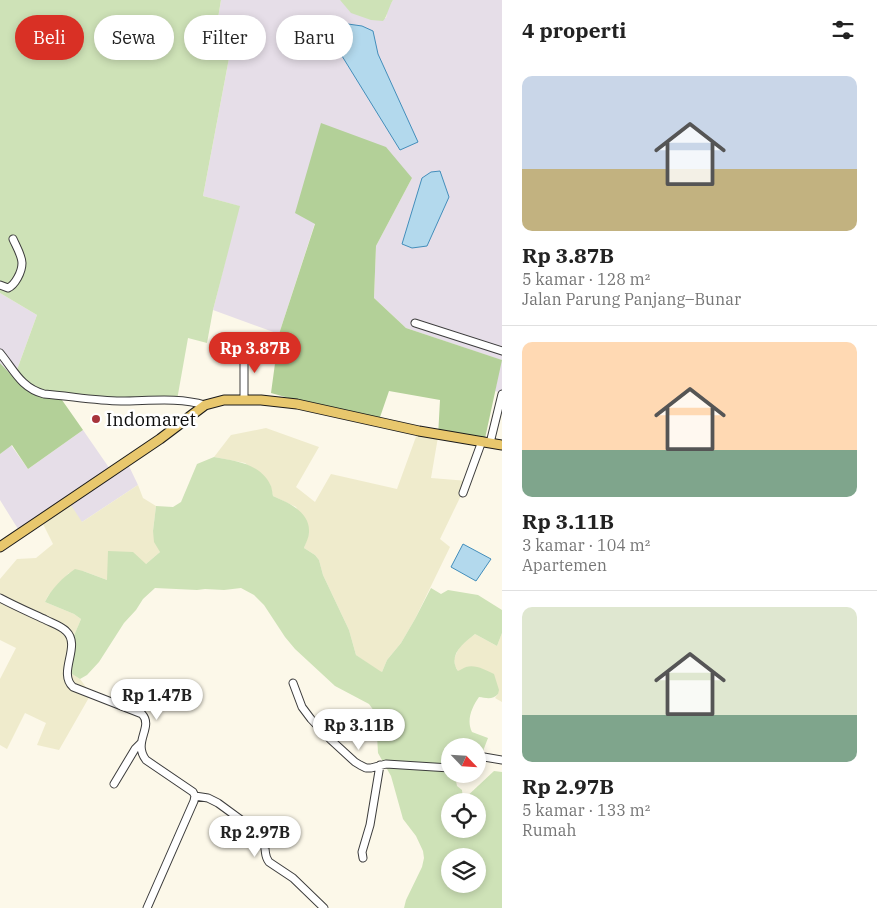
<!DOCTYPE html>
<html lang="id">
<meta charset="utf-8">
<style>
:root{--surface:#fff;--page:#f2f2f2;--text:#222;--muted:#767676;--line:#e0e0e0;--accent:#d93025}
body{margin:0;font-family:"IBM Plex Serif",serif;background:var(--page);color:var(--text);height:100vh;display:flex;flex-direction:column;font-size:19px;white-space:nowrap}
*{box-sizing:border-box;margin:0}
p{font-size:16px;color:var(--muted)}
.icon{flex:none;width:28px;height:28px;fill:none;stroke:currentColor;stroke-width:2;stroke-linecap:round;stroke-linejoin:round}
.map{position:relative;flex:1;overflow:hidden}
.sheet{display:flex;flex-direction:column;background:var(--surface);width:375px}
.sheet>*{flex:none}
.hud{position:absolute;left:15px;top:15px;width:411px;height:45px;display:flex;gap:10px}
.needle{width:32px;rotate:115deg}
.tools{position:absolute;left:441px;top:738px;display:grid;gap:10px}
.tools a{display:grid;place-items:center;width:45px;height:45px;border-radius:50%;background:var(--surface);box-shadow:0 2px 8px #0003;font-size:25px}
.price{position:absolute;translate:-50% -42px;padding:0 11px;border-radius:18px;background:#fff;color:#222;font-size:16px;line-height:32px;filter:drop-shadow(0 1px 2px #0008)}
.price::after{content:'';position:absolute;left:50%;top:30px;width:15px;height:11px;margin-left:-8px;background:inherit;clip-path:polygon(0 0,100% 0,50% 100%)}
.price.selected{background:var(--accent);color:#fff}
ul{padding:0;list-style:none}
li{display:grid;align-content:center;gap:10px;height:265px;padding:0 20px}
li+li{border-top:1px solid var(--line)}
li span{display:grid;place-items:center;height:155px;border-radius:10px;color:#555}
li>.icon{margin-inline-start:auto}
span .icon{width:90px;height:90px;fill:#fffc;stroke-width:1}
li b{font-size:21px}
h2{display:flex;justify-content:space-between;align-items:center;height:60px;padding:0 20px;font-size:21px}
.chip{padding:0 18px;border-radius:22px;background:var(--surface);box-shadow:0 2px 8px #0003;font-size:18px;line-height:45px}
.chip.selected{background:var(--accent);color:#fff}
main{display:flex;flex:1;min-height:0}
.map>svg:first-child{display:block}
.industrial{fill:#e6dee8}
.farmland{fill:#efebcc}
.green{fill:#cee2b7;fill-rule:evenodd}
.forest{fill:#b3d098}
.water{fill:#b3d9ed;stroke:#438ebb}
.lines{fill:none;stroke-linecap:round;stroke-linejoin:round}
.minor-casing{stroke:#3c3c3c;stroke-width:9}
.major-casing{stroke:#1a1a1a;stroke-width:11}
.minor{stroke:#fff;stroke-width:7}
.major{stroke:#e8c76d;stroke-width:9}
.poi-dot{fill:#a7343b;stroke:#fff;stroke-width:2}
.labels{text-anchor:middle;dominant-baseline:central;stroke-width:5;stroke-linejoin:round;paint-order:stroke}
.poi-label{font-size:18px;fill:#090909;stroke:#fff;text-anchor:start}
</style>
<main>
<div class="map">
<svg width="502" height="908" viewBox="0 0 502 908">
<rect width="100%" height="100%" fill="#fcf8e9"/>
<path class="industrial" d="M221 0H340L386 18 388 8 393 0H502V393L495 391 501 360 406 328 374 298 376 246 412 178 315 223 279 334 213 310 239 206 203 196 229 58 206 37 218 18Z
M0 293 37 315 14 378 0 363Z
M83 430 112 472 127 462 138 485 82 522 54 507 18 529 0 500V454L11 445 28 469Z"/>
<path class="farmland" d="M266 428 319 447 296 487 315 502 331 474 397 489 417 434 438 437 431 478 468 481 440 539 450 547 415 619 401 643 387 660 382 672H380L356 655 349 630 323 575 319 560 315 555 304 548 309 533 296 507 273 496 270 484 245 463 214 457 231 435Z
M138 485 143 498 156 506 153 531 160 552 146 564 107 580 83 571 69 573 55 587 48 596 45 602 74 614 81 619 73 638 72 674 80 679 91 694 59 750 37 745 46 723 25 713 7 749 0 745V679L16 648 0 640V579L17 559 36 558 53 544 39 516 67 499 82 522Z
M502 633V702L495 698 498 694 467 667 461 671H458L455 666 454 659 457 652 461 645 475 634 497 646Z"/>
<path class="green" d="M0 0H221L218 18 206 37 229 58 203 196 240 206 213 310 207 343 188 338 177 400H62L14 378 37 315 0 293Z
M340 0H393C389 6 387 17 383 21L371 20 351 13Z
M214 457C235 461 259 463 270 484 272 487 272 492 273 496 289 503 310 512 309 532 309 537 306 543 304 548L315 555 319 560 323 575 349 630 356 655 380 671 382 672 387 660 401 643 415 619 431 588 441 594 448 590 478 595 502 610V633L497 646 475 634C464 643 447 655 458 671 461 670 463 668 466 667 475 664 486 670 494 674L499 690 498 694C493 700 486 698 479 697 472 707 466 720 472 732L488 738 483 751H478V746L446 747 444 749V766H450V774H459L456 781 457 786 462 790 463 800 494 771 502 772V908H404L406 900 422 867 424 858 423 851 416 836 403 819 391 776 378 753 376 718 374 711 369 704 335 686 295 649 285 637 264 605 254 595 241 588 224 590 205 589 197 590 155 588 143 599 136 610 124 623 99 662 87 675 80 679 72 674 71 668 73 638 81 619 74 614 45 602C51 589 63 577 75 569L83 571 107 580 108 551 133 552 146 564 160 552 154 542 153 531 156 506 173 507 181 502 197 464ZM450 801H478V829H450ZM450 856H478V884H450Z"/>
<path class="forest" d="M321 123 386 147 412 178 376 246 374 298 406 328 502 360 484 443 438 437 440 400 389 391 378 423 271 393 279 334 315 224 295 213Z
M0 363 14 378 62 400 83 430 28 469 12 445 0 454Z"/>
<path class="water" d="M348 24 362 26 373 31 378 54 418 142 400 150 342 56 344 29Z
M440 171 449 197 427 246 412 248 402 244 422 178 431 172Z
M463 544 491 559 476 581 451 567Z"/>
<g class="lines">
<g class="minor-casing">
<path id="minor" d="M0 285 8 288C15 285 22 272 22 263 22 256 16 246 13 239
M415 323 502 351
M0 353C14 370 21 388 44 394 70 396 96 401 121 401 149 401 178 397 205 405
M244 400V347
M490 443 502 394
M463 493 482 441
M0 598C15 606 31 613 46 620 52 623 61 626 66 631 82 646 57 672 73 687L142 714C154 727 132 742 146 760L193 792 195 796 194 801 147 908
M293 683 302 707 311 719 331 740 355 762 360 765 366 768H371L386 764 450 768
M478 761 484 757 502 760
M114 784 135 749 141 743
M195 796 208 798 218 803 255 830C261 835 264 841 265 849 266 855 265 857 269 862L293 878 324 908
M363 858 362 852 370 825 380 765"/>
</g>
<g class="major-casing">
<path id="major" d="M0 547 160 439 205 405 224 400H261L297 404 419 431 502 445"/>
</g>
<use href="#minor" class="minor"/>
<use href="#major" class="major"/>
</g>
<circle class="poi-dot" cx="96" cy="419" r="5"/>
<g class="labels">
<g class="poi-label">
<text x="106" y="419">Indomaret</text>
</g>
</g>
</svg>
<div class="tools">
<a><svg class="needle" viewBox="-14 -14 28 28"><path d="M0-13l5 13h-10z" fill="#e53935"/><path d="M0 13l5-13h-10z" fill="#767676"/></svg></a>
<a><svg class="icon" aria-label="locate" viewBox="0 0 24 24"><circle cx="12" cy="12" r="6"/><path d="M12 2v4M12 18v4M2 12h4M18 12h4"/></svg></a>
<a><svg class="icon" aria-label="layers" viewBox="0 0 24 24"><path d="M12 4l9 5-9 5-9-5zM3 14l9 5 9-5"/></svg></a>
</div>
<b class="price selected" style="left:255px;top:374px">Rp 3.87B</b>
<b class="price" style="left:157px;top:721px">Rp 1.47B</b>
<b class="price" style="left:359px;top:751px">Rp 3.11B</b>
<b class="price" style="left:255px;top:858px">Rp 2.97B</b>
<div class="hud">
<a class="chip selected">Beli</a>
<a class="chip">Sewa</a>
<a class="chip">Filter</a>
<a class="chip">Baru</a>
</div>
</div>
<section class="sheet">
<h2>4 properti<svg class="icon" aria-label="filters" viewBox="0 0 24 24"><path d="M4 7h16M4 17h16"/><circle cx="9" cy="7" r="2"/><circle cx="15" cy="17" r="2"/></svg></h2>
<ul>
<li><span style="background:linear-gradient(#c9d6e8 60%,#c2b280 0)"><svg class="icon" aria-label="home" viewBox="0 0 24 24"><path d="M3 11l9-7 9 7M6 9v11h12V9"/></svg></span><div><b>Rp 3.87B</b><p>5 kamar · 128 m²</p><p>Jalan Parung Panjang–Bunar</p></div></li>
<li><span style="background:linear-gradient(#ffd9b3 70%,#7fa58c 0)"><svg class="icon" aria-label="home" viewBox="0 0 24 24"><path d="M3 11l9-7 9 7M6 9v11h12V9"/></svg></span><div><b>Rp 3.11B</b><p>3 kamar · 104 m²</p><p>Apartemen</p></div></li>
<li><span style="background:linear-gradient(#dfe7d0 70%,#7fa58c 0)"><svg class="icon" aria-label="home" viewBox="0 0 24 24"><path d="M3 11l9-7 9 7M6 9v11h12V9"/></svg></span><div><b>Rp 2.97B</b><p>5 kamar · 133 m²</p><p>Rumah</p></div></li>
</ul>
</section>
</main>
